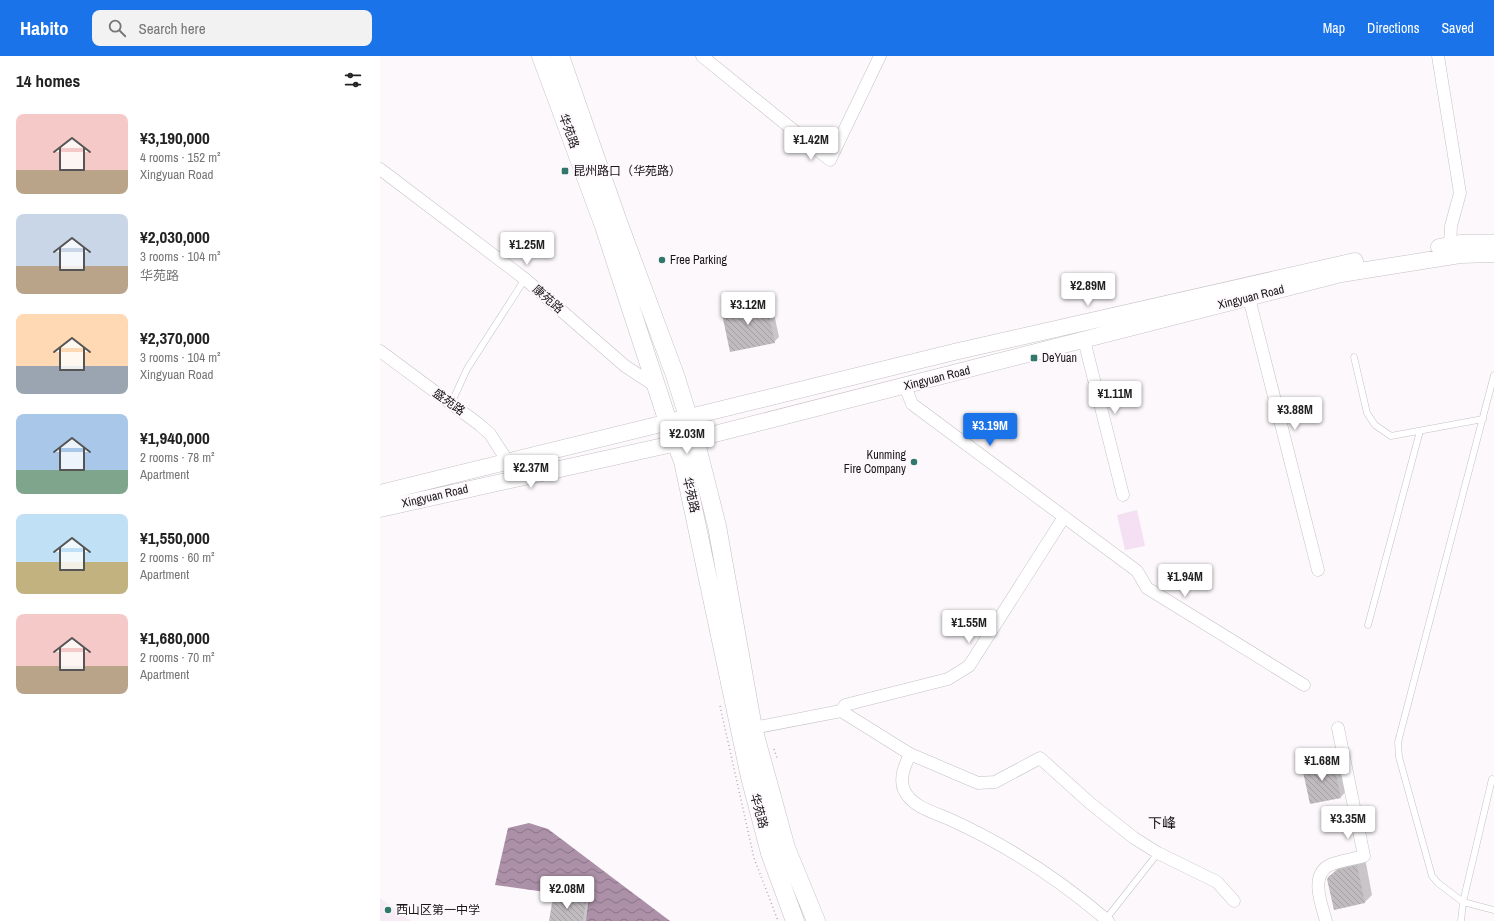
<!DOCTYPE html>
<meta charset="utf-8">
<style>
:root{--surface:#fff;--page:#f2f2f2;--text:#222;--muted:#767676;--accent:#1a73e8}
body{margin:0;font-family:"Archivo Narrow","Noto Sans SC",sans-serif;background:var(--page);color:var(--text);height:100vh;display:flex;flex-direction:column;font-size:15px;white-space:nowrap}
*{box-sizing:border-box;margin:0}
p{font-size:13px;color:var(--muted)}
.icon{flex:none;width:22px;height:22px;fill:none;stroke:currentColor;stroke-width:2;stroke-linecap:round;stroke-linejoin:round}
.map{position:relative;flex:1;overflow:hidden}
.drawer{display:flex;flex-direction:column;background:var(--surface);width:380px}
.drawer>*{flex:none}
.price{position:absolute;translate:-50% -34px;padding:0 9px;border-radius:4px;background:#fff;color:#222;font-size:13px;line-height:26px;filter:drop-shadow(0 1px 2px #0008)}
.price::after{content:'';position:absolute;left:50%;top:24px;width:12px;height:9px;margin-left:-6px;background:inherit;clip-path:polygon(0 0,100% 0,50% 100%)}
.price.active{background:var(--accent);color:#fff}
ul{padding:0;list-style:none}
li{display:flex;align-items:center;gap:12px;height:100px;padding:0 16px}
li span{display:grid;place-items:center;flex:none;width:112px;height:80px;border-radius:8px;color:#555}
li>.icon{margin-inline-start:auto}
span .icon{width:48px;height:48px;fill:#fffc;stroke-width:1}
li b{font-size:17px}
h2{display:flex;justify-content:space-between;align-items:center;height:48px;padding:0 16px;font-size:17px}
header{display:flex;align-items:center;gap:24px;box-sizing:border-box;height:56px;padding:0 20px;background:var(--accent);color:#fff}
header strong{font-size:19px}
nav{display:flex;gap:22px;margin-inline-start:auto;font-size:14px}
.search{width:280px;height:36px;background:var(--page);display:flex;align-items:center;gap:10px;box-sizing:border-box;padding:0 14px;border-radius:8px;color:var(--muted);font-size:15px}
main{display:flex;flex:1;min-height:0}
.map>svg:first-child{display:block}
.built{fill:#f7ebf5}
.pitch{fill:#f4e0f2}
.water{fill:url(#water-waves)}
.shadow{fill:#0003;fill-rule:evenodd}
.building{fill:url(#building-back-hatch)}
.lines{fill:none;stroke-linecap:round;stroke-linejoin:round}
.service-casing{stroke:#c5c1c5;stroke-width:7}
.minor-casing{stroke:#c5c1c5;stroke-width:13}
.secondary-casing{stroke:#c5c1c5;stroke-width:17}
.primary-casing{stroke:#c5c1c5;stroke-width:19}
.path{stroke:#b1aeb1;stroke-width:1.5;stroke-dasharray:1 3;stroke-linecap:butt}
.service{stroke:#fff;stroke-width:6}
.minor{stroke:#fff;stroke-width:12}
.secondary{stroke:#fff;stroke-width:16}
.primary{stroke:#fff;stroke-width:18}
.poi-dot{fill:#32776b;stroke:#fcf8fc;stroke-width:1.5}
.labels{text-anchor:middle;dominant-baseline:central;stroke-width:4;stroke-linejoin:round;paint-order:stroke}
.street-label{font-size:12px;fill:#181618;stroke:#fcf8fc}
.poi-label{font-size:12px;fill:#181618;stroke:#fcf8fc;text-anchor:start}
.quarter-label{font-size:14px;fill:#181618;stroke:#fcf8fc}
</style>
<header>
<strong>Habito</strong>
<div class="search"><svg class="icon" aria-label="search" viewBox="0 0 24 24"><circle cx="10" cy="10" r="6"/><path d="M15 15l6 6"/></svg>Search here</div>
<nav><a>Map</a><a>Directions</a><a>Saved</a></nav>
</header>
<main>
<section class="drawer">
<h2>14 homes<svg class="icon" aria-label="filters" viewBox="0 0 24 24"><path d="M4 7h16M4 17h16"/><circle cx="9" cy="7" r="2"/><circle cx="15" cy="17" r="2"/></svg></h2>
<ul>
<li><span style="background:linear-gradient(#f6c9c9 70%,#b9a48a 0)"><svg class="icon" aria-label="home" viewBox="0 0 24 24"><path d="M3 11l9-7 9 7M6 9v11h12V9"/></svg></span><div><b>¥3,190,000</b><p>4 rooms · 152 m²</p><p>Xingyuan Road</p></div></li>
<li><span style="background:linear-gradient(#c9d6e8 65%,#b9a48a 0)"><svg class="icon" aria-label="home" viewBox="0 0 24 24"><path d="M3 11l9-7 9 7M6 9v11h12V9"/></svg></span><div><b>¥2,030,000</b><p>3 rooms · 104 m²</p><p>华苑路</p></div></li>
<li><span style="background:linear-gradient(#ffd9b3 65%,#9aa5b1 0)"><svg class="icon" aria-label="home" viewBox="0 0 24 24"><path d="M3 11l9-7 9 7M6 9v11h12V9"/></svg></span><div><b>¥2,370,000</b><p>3 rooms · 104 m²</p><p>Xingyuan Road</p></div></li>
<li><span style="background:linear-gradient(#a9c7e8 70%,#7fa58c 0)"><svg class="icon" aria-label="home" viewBox="0 0 24 24"><path d="M3 11l9-7 9 7M6 9v11h12V9"/></svg></span><div><b>¥1,940,000</b><p>2 rooms · 78 m²</p><p>Apartment</p></div></li>
<li><span style="background:linear-gradient(#bfe0f5 60%,#c2b280 0)"><svg class="icon" aria-label="home" viewBox="0 0 24 24"><path d="M3 11l9-7 9 7M6 9v11h12V9"/></svg></span><div><b>¥1,550,000</b><p>2 rooms · 60 m²</p><p>Apartment</p></div></li>
<li><span style="background:linear-gradient(#f6c9c9 65%,#b9a48a 0)"><svg class="icon" aria-label="home" viewBox="0 0 24 24"><path d="M3 11l9-7 9 7M6 9v11h12V9"/></svg></span><div><b>¥1,680,000</b><p>2 rooms · 70 m²</p><p>Apartment</p></div></li>
</ul>
</section>
<div class="map">
<svg width="1114" height="865" viewBox="0 0 1114 865">
<defs>
<pattern id="water-waves" width="16" height="10" patternUnits="userSpaceOnUse"><rect width="16" height="10" fill="#ab90a7"/><path d="M0 5q4-4 8 0t8 0" fill="none" stroke="#8a7587"/></pattern>
<pattern id="building-back-hatch" width="6" height="6" patternUnits="userSpaceOnUse"><rect width="6" height="6" fill="#c0bbbf"/><path d="M-1 5l2 2M0 0l6 6M5-1l2 2" fill="none" stroke="#a4a0a3"/></pattern>
</defs>
<rect width="100%" height="100%" fill="#fcf8fc"/>
<path class="built" d="M0 842 31 865H0Z"/>
<path class="pitch" d="M757 454 765 490 745 494 737 459Z"/>
<path class="water" d="M149 767 168 773 290 865H206L209 842 115 829 128 772Z"/>
<path class="shadow" d="M390 239 399 281 394 286 342 253 347 248ZM390 241V243L346 253V251Z
M961 698 968 733 961 741 923 711 931 704Z
M985 802 992 839 985 846 950 820 958 812Z
M179 837 210 842 206 865H170L174 842Z"/>
<path class="building" d="M385 243 395 287 350 296 341 253Z
M953 705 961 742 930 748 922 711Z
M977 809 985 847 954 854 947 823 949 820 958 814Z
M173 841 206 846 203 865H169Z"/>
<g class="lines">
<g class="service-casing">
<path id="service" d="M974 301 987 357 995 369 1011 380 1103 363
M1114 319 1018 686 1019 701 1052 820 1058 827 1083 846 1114 854
M71 348 87 313 145 223
M988 569 1040 375
M726 863 778 797
M1081 865 1083 846 1112 723"/>
</g>
<g class="minor-casing">
<path id="minor" d="M322 0 450 104 500 0
M1058 0 1080 137 1071 170 1070 189
M0 113 145 223 245 310 277 331
M869 242 938 514
M704 284 743 439
M0 295 100 369 110 378 128 406
M525 330 532 348 757 515 767 532 924 629
M461 655 465 649 568 623 589 610 684 461
M373 672 461 655 530 698C525 709 519 722 524 734 532 751 553 756 569 763 627 789 680 824 728 865
M530 698 598 727 615 726 660 702 710 747 754 782 778 797 837 826 854 845
M946 865C942 850 930 821 948 810 956 805 975 803 984 800L958 672"/>
</g>
<g class="secondary-casing">
<path id="secondary" d="M1059 191 1080 187H1114
M0 437 574 296 975 205
M0 453 315 383 961 218 1080 199 1114 198"/>
</g>
<g class="primary-casing">
<path id="primary" d="M161 0 224 170 288 366 303 405 370 721 390 797 415 865
M180 0 238 166 295 319 315 383 337 470 373 672 406 792 436 865"/>
</g>
<path class="path" d="M340 650 374 802 398 865
M394 693 397 702"/>
<use href="#service" class="service"/>
<use href="#minor" class="minor"/>
<use href="#secondary" class="secondary"/>
<use href="#primary" class="primary"/>
</g>
<g class="poi-dot">
<rect x="181" y="111" width="8" height="8" rx="2"/>
<circle cx="282" cy="204" r="4"/>
<rect x="650" y="298" width="8" height="8" rx="2"/>
<circle cx="534" cy="406" r="4"/>
<circle cx="8" cy="854" r="4"/>
</g>
<g class="labels">
<g class="street-label">
<text transform="translate(189 75) rotate(70)">华苑路</text>
<text transform="translate(871 241) rotate(-14)">Xingyuan Road</text>
<text transform="translate(168 243) rotate(41)">康苑路</text>
<text transform="translate(557 322) rotate(-14)">Xingyuan Road</text>
<text transform="translate(69 346) rotate(36)">盛苑路</text>
<text transform="translate(311 439) rotate(77)">华苑路</text>
<text transform="translate(55 440) rotate(-13)">Xingyuan Road</text>
<text transform="translate(379 755) rotate(75)">华苑路</text>
</g>
<g class="poi-label">
<text x="193" y="115">昆州路口（华苑路）</text>
<text x="290" y="204">Free Parking</text>
<text x="662" y="302">DeYuan</text>
<text x="526" y="399" text-anchor="end">Kunming<tspan x="526" dy="14">Fire Company</tspan></text>
<text x="16" y="854">西山区第一中学</text>
</g>
<g class="quarter-label">
<text x="782" y="767">下峰</text>
</g>
</g>
</svg>
<b class="price" style="left:431px;top:105px">¥1.42M</b>
<b class="price" style="left:147px;top:210px">¥1.25M</b>
<b class="price" style="left:708px;top:251px">¥2.89M</b>
<b class="price" style="left:368px;top:270px">¥3.12M</b>
<b class="price" style="left:735px;top:359px">¥1.11M</b>
<b class="price" style="left:915px;top:375px">¥3.88M</b>
<b class="price active" style="left:610px;top:391px">¥3.19M</b>
<b class="price" style="left:307px;top:399px">¥2.03M</b>
<b class="price" style="left:151px;top:433px">¥2.37M</b>
<b class="price" style="left:805px;top:542px">¥1.94M</b>
<b class="price" style="left:589px;top:588px">¥1.55M</b>
<b class="price" style="left:942px;top:726px">¥1.68M</b>
<b class="price" style="left:968px;top:784px">¥3.35M</b>
<b class="price" style="left:187px;top:854px">¥2.08M</b>
</div>
</main>
